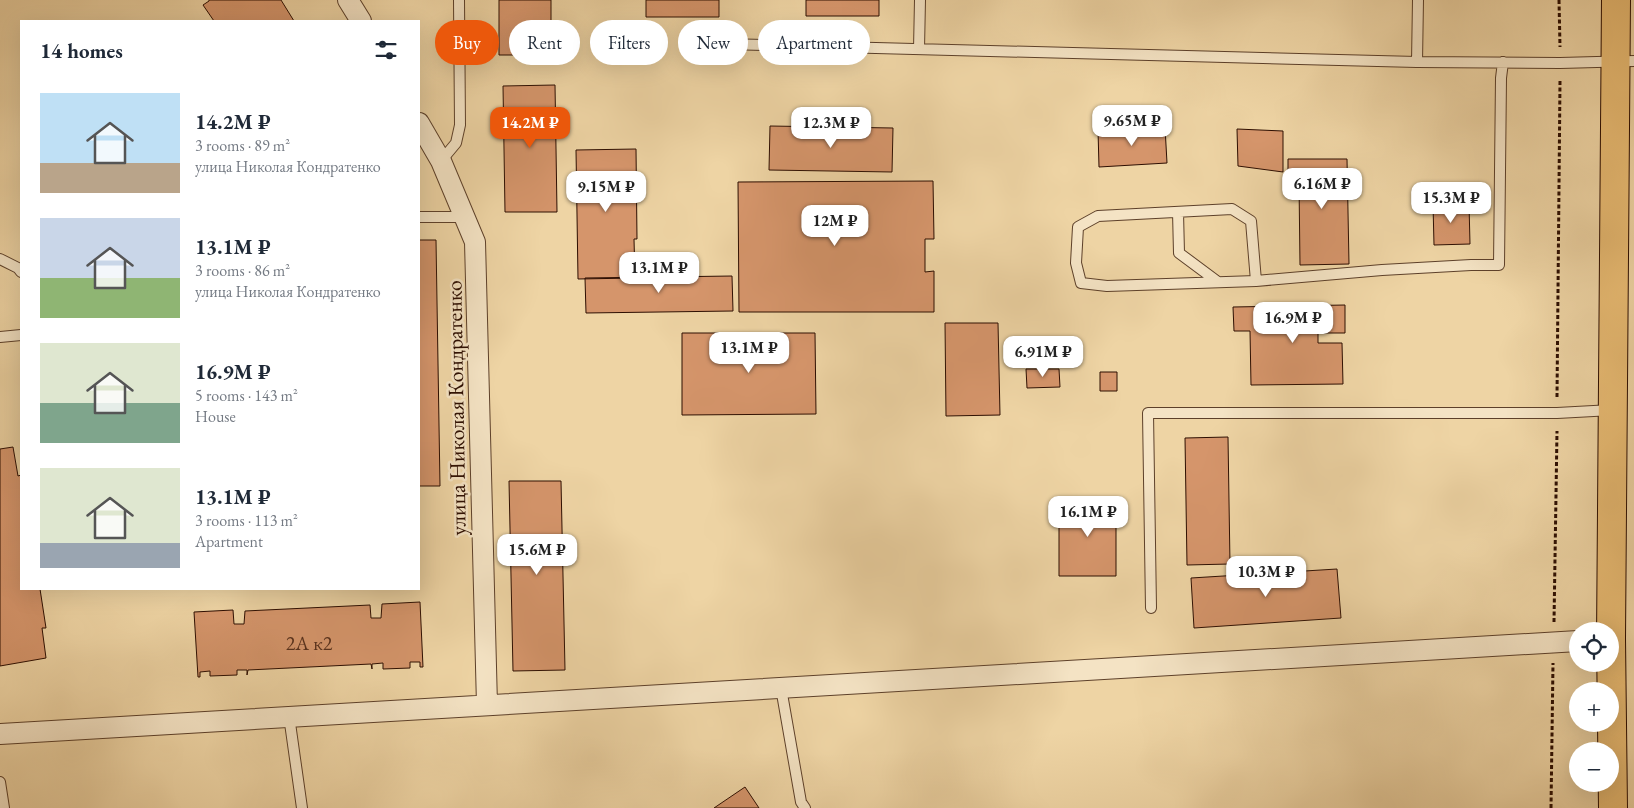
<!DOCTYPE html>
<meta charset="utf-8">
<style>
:root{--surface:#fff;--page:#f2f2f3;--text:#1f2937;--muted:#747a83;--accent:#ea580c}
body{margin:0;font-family:"EB Garamond",serif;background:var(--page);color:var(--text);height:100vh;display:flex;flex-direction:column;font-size:19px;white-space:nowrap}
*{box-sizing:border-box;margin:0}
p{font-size:16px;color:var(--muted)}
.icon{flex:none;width:28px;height:28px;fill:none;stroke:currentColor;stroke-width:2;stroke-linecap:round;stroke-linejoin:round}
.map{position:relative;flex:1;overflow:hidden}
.drawer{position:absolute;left:20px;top:20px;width:400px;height:570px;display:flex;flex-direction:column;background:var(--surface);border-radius:0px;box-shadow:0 5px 20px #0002}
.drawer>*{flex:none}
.banner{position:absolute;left:435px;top:20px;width:475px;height:45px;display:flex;gap:10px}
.controls{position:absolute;left:1569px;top:622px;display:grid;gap:10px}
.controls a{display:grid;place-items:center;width:50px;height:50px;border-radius:50%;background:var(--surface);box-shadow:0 5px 20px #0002;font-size:25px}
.price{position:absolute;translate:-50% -42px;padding:0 11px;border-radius:10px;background:#fff;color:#222;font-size:16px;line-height:32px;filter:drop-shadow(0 1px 2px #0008)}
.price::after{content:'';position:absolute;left:50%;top:30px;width:15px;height:11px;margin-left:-8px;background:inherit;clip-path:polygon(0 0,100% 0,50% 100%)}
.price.active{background:var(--accent);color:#fff}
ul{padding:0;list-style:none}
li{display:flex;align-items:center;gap:15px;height:125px;padding:0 20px}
li span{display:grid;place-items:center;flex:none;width:140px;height:100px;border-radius:0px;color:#555}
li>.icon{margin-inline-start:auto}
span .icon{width:60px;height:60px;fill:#fffc;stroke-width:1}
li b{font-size:21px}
h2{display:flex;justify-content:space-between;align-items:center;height:60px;padding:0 20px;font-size:21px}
.pill{padding:0 18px;border-radius:22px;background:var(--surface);box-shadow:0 5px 20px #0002;font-size:18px;line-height:45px}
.pill.active{background:var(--accent);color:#fff}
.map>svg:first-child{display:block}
.building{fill:#d5956b;stroke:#2d0e01}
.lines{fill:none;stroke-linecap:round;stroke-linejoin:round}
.lane-casing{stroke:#5d402a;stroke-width:12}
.street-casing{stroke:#5d402a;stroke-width:22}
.primary-casing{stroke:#2d0e01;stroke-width:30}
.path{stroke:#2d0e01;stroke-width:3;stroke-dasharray:4 2.5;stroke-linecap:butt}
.lane{stroke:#f4e3c4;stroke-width:10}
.street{stroke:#f4e3c4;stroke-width:20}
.primary{stroke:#e7ba72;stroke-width:28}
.labels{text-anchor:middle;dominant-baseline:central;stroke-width:5;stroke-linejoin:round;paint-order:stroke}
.number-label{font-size:20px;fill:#57301c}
.street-label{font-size:22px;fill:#2d0e01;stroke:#f4e3c4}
</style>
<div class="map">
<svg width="1634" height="808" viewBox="0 0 1634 808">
<rect width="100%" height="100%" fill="#eed4a4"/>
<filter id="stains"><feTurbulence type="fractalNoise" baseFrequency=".004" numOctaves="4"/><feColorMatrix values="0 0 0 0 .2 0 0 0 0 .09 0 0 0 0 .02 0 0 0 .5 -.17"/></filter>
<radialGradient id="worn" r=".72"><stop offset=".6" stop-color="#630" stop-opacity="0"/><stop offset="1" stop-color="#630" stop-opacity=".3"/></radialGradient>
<path class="building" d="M209 0H281L294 21H214L203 5 209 1Z
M499 0H551V55H499Z
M646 0H719V17H646Z
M806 0H879V16H806Z
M555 85 557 212H505L503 86Z
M770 126 893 128 892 172 769 170Z
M1165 127 1167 163 1099 167 1098 130Z
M1237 129 1283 131V172L1238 166Z
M636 149 637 239H634L635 278 578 279 576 150Z
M1288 159H1347L1349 264 1300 265 1299 182H1288Z
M933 181 934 239H925V272L934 271V312H739L738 182Z
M1433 204H1469L1470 244 1434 245Z
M419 240H436L440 486H419Z
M732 276 733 311 586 313 585 278Z
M1345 305V333H1318V343H1342L1343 384 1251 385 1250 331H1234L1233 307Z
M945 323H998L1000 415 946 416Z
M682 333H815L816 414 682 415Z
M1026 369H1059L1060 387 1027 388Z
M1100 372H1117V391H1100Z
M1228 437 1230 564 1187 565 1185 438Z
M13 447 18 476 21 475V589H40L46 628H42L46 658 0 666V449Z
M509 481H561L565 670 513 671Z
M1116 500V576H1059V501Z
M1337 569 1341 618 1194 628 1191 578Z
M420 602 423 667H420V662H410V668L383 669V663L372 664V669L371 664 248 670 247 675V670H237V675L210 676V671L200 672V677H198L194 612 233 610 234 624H244L245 611 370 605 371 618H381L382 604Z
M745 787 759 808H714Z"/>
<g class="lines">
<g class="lane-casing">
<path id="lane" d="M686 43 1417 62 1560 63 1634 61
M919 49 920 0
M1417 62 1418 0
M441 161 456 143 460 125 459 0
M1178 212 1179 253 1218 282
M419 217H466
M0 259 18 268 21 272
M1256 281 1251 221 1232 209 1098 216 1078 227 1076 263 1081 283 1107 286 1256 281 1382 270 1471 265H1499L1501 78 1503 62
M0 337 21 335
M1151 608 1148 413H1557L1612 410
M781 688 801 802 805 808
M289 716 302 808
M0 782 4 808"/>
</g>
<g class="street-casing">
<path id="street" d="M348 0 361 21
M419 123 441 161 475 242 487 705
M0 734 1578 641"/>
</g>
<g class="primary-casing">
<path id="primary" d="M1613 808 1611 639 1616 0"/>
</g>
<path class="path" d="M1559 0 1560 47
M1557 397 1560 81
M1554 622 1557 431
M1551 808 1553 663"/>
<use href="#lane" class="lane"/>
<use href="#street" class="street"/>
<use href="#primary" class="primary"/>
</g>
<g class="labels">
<g class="number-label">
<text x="309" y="643">2А к2</text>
</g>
<g class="street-label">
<text transform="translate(456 408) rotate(-91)">улица Николая Кондратенко</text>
</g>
</g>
<rect width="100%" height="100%" filter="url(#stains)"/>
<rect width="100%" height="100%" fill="url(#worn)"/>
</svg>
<div class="controls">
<a><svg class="icon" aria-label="locate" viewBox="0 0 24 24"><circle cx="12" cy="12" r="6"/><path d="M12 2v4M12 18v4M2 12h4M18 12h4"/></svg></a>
<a>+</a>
<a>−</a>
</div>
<b class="price" style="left:1132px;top:147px">9.65M ₽</b>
<b class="price active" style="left:530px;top:149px">14.2M ₽</b>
<b class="price" style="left:831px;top:149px">12.3M ₽</b>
<b class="price" style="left:1322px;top:210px">6.16M ₽</b>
<b class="price" style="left:606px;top:213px">9.15M ₽</b>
<b class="price" style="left:1451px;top:224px">15.3M ₽</b>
<b class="price" style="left:835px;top:247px">12M ₽</b>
<b class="price" style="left:659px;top:294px">13.1M ₽</b>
<b class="price" style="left:1293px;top:344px">16.9M ₽</b>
<b class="price" style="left:749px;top:374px">13.1M ₽</b>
<b class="price" style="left:1043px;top:378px">6.91M ₽</b>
<b class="price" style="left:1088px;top:538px">16.1M ₽</b>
<b class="price" style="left:537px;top:576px">15.6M ₽</b>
<b class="price" style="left:1266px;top:598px">10.3M ₽</b>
<div class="banner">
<a class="pill active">Buy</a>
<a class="pill">Rent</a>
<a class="pill">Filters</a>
<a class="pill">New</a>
<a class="pill">Apartment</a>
</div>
<section class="drawer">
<h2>14 homes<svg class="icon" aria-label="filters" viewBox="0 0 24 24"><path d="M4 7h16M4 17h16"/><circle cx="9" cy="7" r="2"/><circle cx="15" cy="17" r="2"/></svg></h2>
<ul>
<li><span style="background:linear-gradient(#bfe0f5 70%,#b9a48a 0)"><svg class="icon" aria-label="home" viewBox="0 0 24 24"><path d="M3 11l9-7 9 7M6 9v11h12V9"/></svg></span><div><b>14.2M ₽</b><p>3 rooms · 89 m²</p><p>улица Николая Кондратенко</p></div></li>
<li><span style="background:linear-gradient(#c9d6e8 60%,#8fb573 0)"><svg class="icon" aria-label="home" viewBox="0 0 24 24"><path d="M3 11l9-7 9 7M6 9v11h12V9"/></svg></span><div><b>13.1M ₽</b><p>3 rooms · 86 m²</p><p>улица Николая Кондратенко</p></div></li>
<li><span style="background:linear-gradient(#dfe7d0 60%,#7fa58c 0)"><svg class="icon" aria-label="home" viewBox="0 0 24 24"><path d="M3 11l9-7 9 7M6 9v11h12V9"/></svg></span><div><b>16.9M ₽</b><p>5 rooms · 143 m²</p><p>House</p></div></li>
<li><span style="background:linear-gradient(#dfe7d0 75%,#9aa5b1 0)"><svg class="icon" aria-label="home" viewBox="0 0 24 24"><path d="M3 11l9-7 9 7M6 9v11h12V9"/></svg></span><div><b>13.1M ₽</b><p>3 rooms · 113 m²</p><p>Apartment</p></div></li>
</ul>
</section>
</div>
